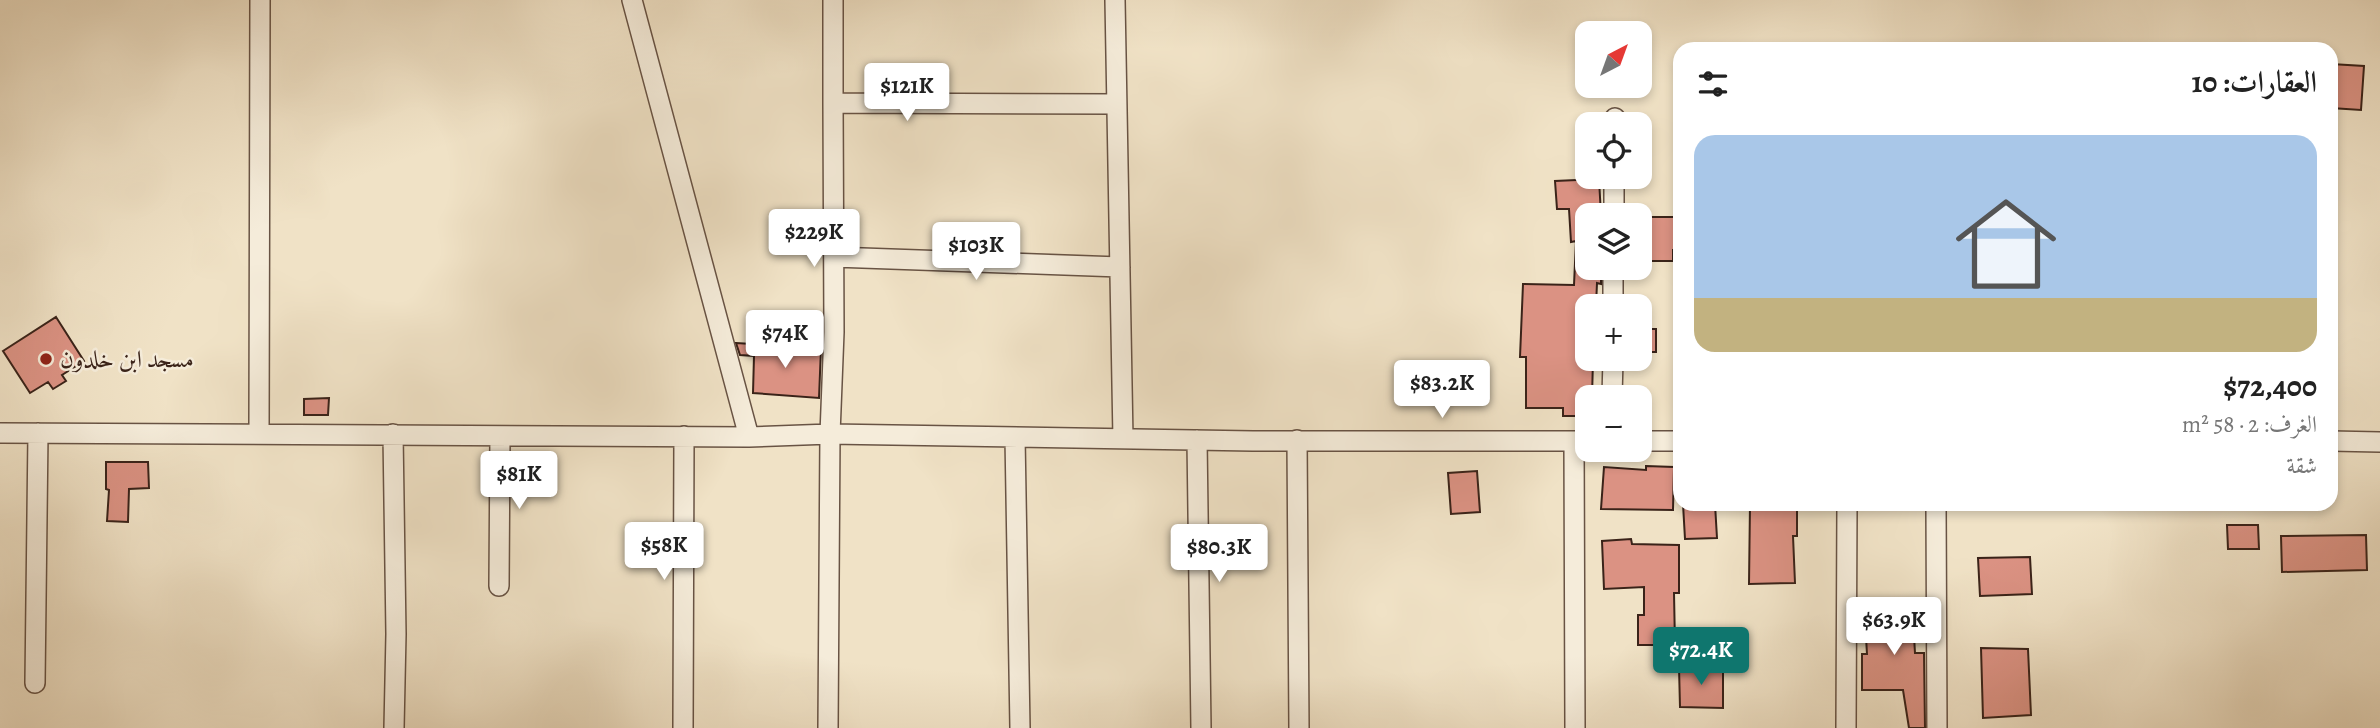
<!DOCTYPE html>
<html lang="ar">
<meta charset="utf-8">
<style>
:root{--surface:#fff;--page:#f2f2f2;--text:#222;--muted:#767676;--accent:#0f766e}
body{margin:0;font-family:Alegreya,Amiri,serif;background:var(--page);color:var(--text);direction:rtl;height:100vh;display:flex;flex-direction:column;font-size:26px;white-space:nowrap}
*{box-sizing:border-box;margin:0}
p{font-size:23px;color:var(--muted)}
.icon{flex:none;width:38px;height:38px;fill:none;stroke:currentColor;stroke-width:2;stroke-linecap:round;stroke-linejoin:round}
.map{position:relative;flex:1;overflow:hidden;direction:ltr}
.drawer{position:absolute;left:1673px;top:42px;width:665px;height:469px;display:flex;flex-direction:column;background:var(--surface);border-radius:21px;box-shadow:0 4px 10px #0003;direction:rtl}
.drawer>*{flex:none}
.needle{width:46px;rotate:41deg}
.buttons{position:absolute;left:1575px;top:21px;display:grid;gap:14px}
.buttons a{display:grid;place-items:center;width:77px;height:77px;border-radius:14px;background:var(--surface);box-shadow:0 4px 10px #0003;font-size:35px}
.price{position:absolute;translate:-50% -60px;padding:0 16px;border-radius:7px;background:#fff;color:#222;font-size:23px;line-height:46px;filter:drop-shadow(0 2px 4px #0008)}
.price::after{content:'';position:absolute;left:50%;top:42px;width:21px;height:16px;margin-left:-10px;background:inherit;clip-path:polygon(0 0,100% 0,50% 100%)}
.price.on{background:var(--accent);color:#fff}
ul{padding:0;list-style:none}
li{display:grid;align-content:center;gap:14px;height:371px;padding:0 21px}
li span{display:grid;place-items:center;height:217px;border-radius:21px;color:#555}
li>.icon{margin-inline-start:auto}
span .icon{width:126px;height:126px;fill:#fffc;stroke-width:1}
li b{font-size:30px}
h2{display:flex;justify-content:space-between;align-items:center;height:84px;padding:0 21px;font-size:30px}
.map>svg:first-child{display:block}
.building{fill:#db9283;stroke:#3a2319;stroke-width:2}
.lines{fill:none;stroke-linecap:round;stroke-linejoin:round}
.minor-casing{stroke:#685344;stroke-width:22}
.minor{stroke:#f5ecda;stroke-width:19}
.poi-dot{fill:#8f2418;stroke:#f5ecda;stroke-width:2.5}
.labels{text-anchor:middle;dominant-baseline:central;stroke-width:5;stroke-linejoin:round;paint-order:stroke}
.poi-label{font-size:24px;fill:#3a2319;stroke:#f5ecda;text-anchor:start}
</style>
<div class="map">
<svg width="2380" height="728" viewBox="0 0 2380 728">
<rect width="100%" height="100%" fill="#f0e2c6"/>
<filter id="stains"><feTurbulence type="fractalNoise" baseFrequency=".00286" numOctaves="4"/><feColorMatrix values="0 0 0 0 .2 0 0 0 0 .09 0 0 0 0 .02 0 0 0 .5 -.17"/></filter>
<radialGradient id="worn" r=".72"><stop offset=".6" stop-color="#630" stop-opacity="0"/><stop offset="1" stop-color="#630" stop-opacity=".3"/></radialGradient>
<path class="building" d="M2331 64 2364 66 2361 110 2331 108Z
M1599 179 1601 215H1587V268H1601V284L1597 283 1596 306H1587V360H1593L1592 397H1587V416H1563V408H1526V357H1520L1523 284 1574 285 1576 241 1571 242 1569 209H1557L1555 181Z
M1643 217H1680V250H1673V261H1643Z
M56 317 84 361 62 375 66 381 53 389 48 382 30 393 3 351Z
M1640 329H1656V352H1640Z
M736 343 821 348 819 398 753 393 754 356 740 355Z
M329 398 328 415H304V399Z
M106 462H148L149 488 129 489 128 522 107 521 109 490 106 489Z
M1646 466 1674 467 1673 510 1601 509 1604 467 1646 470Z
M1477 471 1480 512 1451 514 1448 473Z
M1683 504H1715L1717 538 1685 539Z
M1750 504H1797V536H1793L1795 583 1749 584Z
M2227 525H2258L2259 549H2228Z
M2366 535 2367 570 2282 572 2281 536Z
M1631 539 1632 544 1679 545V593H1674L1675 645H1638V615H1644V587L1604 589 1602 541Z
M2030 557 2032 594 1980 596 1978 558Z
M1912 601 1915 653H1924L1925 728H1909L1903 690H1862V654H1867L1864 603Z
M1981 648 2028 649 2031 715 1983 718Z
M1723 666V708L1680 707 1679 667Z"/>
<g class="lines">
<g class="minor-casing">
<path id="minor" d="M632 0 749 437
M833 0V103L1116 104
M1115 0 1123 439
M1614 124 1615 118
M1614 215V177
M834 257 1120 267
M1613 306V268
M1612 397 1613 359
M0 433 749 437 830 434 1253 441H1587
M259 434 260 0
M393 434 396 634 394 728
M1015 437 1020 728
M1197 440 1201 728
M1297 440 1299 728
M1574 441 1575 728
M1640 441H1680
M2331 441 2380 442
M1936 504 1937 728
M499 586 500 436
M35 683 38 433
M683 728 684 436
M828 728 830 434 834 332 833 103
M1846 728 1847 504"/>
</g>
<use href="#minor" class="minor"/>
</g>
<circle class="poi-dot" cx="46" cy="359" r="7"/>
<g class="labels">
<g class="poi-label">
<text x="60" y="359">مسجد ابن خلدون</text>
</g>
</g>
<rect width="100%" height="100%" filter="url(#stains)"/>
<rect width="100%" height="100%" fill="url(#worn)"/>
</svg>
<div class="buttons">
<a><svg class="needle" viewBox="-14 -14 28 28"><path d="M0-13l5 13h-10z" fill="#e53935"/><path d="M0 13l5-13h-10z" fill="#767676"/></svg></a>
<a><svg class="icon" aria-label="locate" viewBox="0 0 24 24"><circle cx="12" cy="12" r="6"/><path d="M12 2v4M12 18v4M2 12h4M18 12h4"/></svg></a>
<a><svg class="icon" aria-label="layers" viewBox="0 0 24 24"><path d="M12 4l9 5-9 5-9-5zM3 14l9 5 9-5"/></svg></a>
<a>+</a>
<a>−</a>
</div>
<b class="price" style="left:907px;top:123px">$121K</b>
<b class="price" style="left:814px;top:269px">$229K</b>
<b class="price" style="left:976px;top:282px">$103K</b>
<b class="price" style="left:785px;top:370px">$74K</b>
<b class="price" style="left:1442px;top:420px">$83.2K</b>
<b class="price" style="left:519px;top:511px">$81K</b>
<b class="price" style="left:664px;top:582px">$58K</b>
<b class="price" style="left:1219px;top:584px">$80.3K</b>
<b class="price" style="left:1894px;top:657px">$63.9K</b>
<b class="price on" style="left:1701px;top:687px">$72.4K</b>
<section class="drawer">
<h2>العقارات: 10<svg class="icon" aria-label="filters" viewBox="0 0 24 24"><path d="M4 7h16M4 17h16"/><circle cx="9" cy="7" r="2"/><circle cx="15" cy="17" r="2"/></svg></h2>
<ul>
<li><span style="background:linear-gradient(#a9c7e8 75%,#c2b280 0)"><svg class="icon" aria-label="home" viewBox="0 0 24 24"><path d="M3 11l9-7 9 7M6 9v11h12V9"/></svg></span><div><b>$72,400</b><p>الغرف: 2 · 58 m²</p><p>شقة</p></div></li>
</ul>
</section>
</div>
